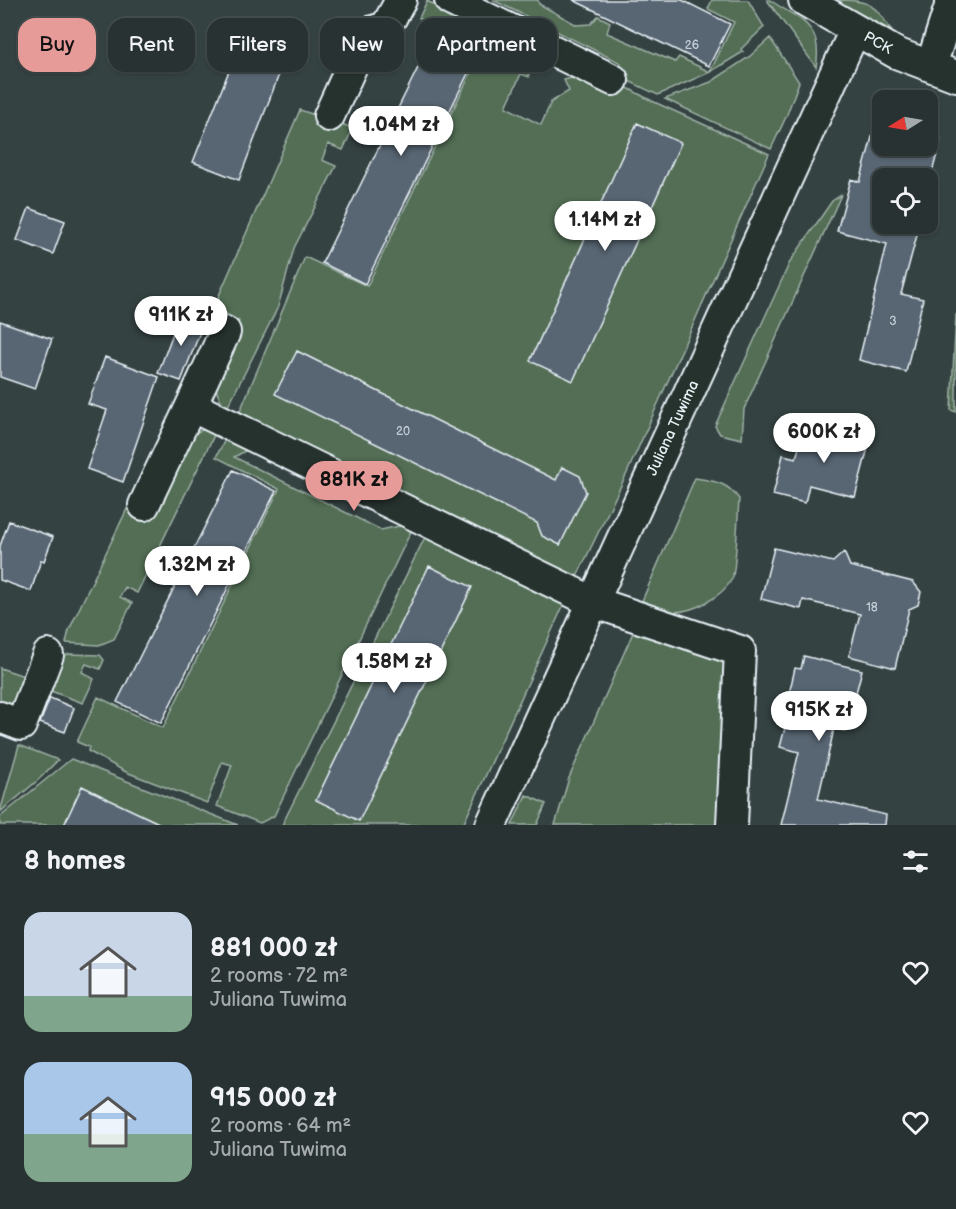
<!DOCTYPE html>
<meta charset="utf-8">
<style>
:root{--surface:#283232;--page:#303a3a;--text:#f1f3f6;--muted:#a5aaac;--line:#444d4d;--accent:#e69b98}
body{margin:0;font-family:"Balsamiq Sans",sans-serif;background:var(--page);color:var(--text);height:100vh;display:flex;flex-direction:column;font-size:22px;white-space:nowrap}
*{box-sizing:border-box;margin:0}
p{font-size:20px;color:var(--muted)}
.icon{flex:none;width:33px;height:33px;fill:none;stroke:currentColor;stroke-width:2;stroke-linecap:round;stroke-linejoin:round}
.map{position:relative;height:825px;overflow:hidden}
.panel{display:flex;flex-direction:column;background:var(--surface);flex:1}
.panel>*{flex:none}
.banner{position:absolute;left:18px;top:18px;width:600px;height:54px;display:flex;gap:12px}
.needle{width:39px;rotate:259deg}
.buttons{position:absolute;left:872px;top:90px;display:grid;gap:12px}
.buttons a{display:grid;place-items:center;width:66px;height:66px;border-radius:12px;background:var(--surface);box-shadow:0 2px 4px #0004,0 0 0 2px var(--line);font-size:30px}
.price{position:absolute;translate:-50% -51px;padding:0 14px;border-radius:21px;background:#fff;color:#222;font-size:20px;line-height:39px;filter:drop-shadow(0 2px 3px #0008)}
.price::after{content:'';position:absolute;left:50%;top:36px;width:18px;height:14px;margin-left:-9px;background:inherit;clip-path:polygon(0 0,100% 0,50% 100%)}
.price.active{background:var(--accent);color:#111}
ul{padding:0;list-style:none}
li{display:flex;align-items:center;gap:18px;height:150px;padding:0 24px}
li span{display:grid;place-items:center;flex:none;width:168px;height:120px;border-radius:18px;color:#555}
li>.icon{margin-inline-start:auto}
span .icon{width:72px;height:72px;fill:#fffc;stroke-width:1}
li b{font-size:26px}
h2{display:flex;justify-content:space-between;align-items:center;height:72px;padding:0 24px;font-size:26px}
.chip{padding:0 21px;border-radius:18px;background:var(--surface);box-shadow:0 2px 4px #0004,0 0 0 2px var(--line);font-size:21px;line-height:54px}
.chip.active{background:var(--accent);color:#111}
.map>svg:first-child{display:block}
.green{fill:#536e55;stroke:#9eb0a6;stroke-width:1.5}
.building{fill:#596673;stroke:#e8f1f8;stroke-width:1.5}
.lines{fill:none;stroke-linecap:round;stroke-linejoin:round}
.minor-casing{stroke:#e8f1f8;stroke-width:34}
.minor{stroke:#26332d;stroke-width:30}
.labels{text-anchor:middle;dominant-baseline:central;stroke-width:4.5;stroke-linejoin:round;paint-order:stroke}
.number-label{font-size:12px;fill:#c4ced7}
.street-label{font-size:15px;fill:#e8f1f8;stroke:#26332d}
</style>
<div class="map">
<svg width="956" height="825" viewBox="0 0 956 825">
<rect width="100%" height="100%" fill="#354242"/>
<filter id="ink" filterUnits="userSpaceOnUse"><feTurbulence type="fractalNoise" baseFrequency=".0167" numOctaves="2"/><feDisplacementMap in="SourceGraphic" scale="12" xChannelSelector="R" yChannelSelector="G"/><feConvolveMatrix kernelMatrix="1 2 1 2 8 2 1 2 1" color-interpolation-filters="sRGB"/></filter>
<g filter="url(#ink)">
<path class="green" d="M493 0H538L539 4 577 25 591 24 598 16 610 22 607 33 675 62 679 57 710 72 734 22 708 9 712 0H748L764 27 741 49 743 52 710 72 658 95 616 75 621 63Z
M767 0H770C798 20 824 23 816 67Z
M839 0C870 0 875 5 891 30L842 5Z
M427 1 517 46 528 65 529 77 521 74 506 107 541 125 551 102 569 91 564 80 572 78 624 86 652 101 769 154 627 473 570 591 463 825H282L437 513 238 416 305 257 367 286 482 50 419 18Z
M770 38 799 82 786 117 771 149 665 99 711 82 749 57Z
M300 110 353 128 343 150 328 144 322 160 336 166 294 248 278 307 227 408C224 405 221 401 219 397 207 373 230 342 239 321L214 307Z
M841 195 744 409 742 439 720 434 715 426 790 262 832 201Z
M956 314V412L951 410Z
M209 428 217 429 137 593 125 587 120 597 132 603 114 639 99 645 66 643 69 630 127 509 148 518 189 437 199 431Z
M229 432 256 445 234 457 381 530 409 524 414 525 274 816 260 823 217 806 232 765 222 762 207 803 126 772 88 751 89 747 77 742 98 697 163 728 279 489 216 457Z
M695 478C714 481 727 482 739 499 738 512 736 571 732 579 722 597 694 612 673 612 661 611 652 606 642 601Z
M635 628 733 662 718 825H555L569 778Z
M69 654 100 655 104 660 100 669 86 664 82 672 94 679 83 703 48 690 59 657Z
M0 668 30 678C22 694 20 705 0 707Z
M19 745 58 760 37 781 0 812Z
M71 759 238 825H0V817Z
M526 795 546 804 537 825H512Z"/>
<path class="building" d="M573 0H682L730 24 709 66Z
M245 18 294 35 239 180 193 162 234 58 232 57Z
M437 29 479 51 365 284 322 263Z
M876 122 882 123V146H927V135L941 139 927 191V178H882V224H920L901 294 923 299 906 372 859 360 887 244 837 231 851 179 860 182Z
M637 123 681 143 573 381 530 361Z
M29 208 65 221 53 254 17 240Z
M181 312 204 322 181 381 158 373Z
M0 321 52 339 35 389 0 377Z
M297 351 556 480 562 467 580 476 586 492 560 545 542 536 537 523 275 394Z
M105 357 159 377 123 482 87 469 107 410 88 404Z
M813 423 829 428 830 424 861 432 860 437 870 440 855 497 809 485 805 503 773 495 783 455 796 458 800 444 807 445Z
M233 470 276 491 161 723 117 702Z
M9 521 53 537 44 561 41 560 31 591 0 580V546Z
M774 548 833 562 844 552 850 566 913 582 921 592 918 605 909 609 895 668 849 656 860 614 803 600 801 609 761 599Z
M429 566 472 587 359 821 316 800Z
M804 656 862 670 846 731 834 729 818 799 886 815 885 825H781L799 752 780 747 786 724H782L795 668 801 669Z
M50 698 74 708 65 732 40 723Z
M82 786 110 800 163 825H64Z"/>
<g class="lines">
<g class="minor-casing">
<path id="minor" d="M450 0 613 80
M804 0 896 53 956 76
M931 66 952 0
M329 116 364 39 373 31 386 27 401 0
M191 406 225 332
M144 505 191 406 593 602 740 651 732 825
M0 717 21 725 48 655
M491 825 855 30"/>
</g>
<use href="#minor" class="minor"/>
</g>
</g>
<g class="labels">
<g class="number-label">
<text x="692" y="45">26</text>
<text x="893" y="321">3</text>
<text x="403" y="431">20</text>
<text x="872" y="607">18</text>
</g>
<g class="street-label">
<text transform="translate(878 43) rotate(29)">PCK</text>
<text transform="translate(673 428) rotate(-65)">Juliana Tuwima</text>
</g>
</g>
</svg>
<div class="buttons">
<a><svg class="needle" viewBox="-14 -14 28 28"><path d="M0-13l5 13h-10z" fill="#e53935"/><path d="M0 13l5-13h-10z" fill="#a5aaac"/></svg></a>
<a><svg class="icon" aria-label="locate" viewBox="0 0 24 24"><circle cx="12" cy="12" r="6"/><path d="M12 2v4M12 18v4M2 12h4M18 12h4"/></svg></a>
</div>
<b class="price" style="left:401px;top:157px">1.04M zł</b>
<b class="price" style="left:605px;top:252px">1.14M zł</b>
<b class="price" style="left:181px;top:347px">911K zł</b>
<b class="price" style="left:824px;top:464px">600K zł</b>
<b class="price active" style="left:354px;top:512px">881K zł</b>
<b class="price" style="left:197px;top:597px">1.32M zł</b>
<b class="price" style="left:394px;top:694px">1.58M zł</b>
<b class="price" style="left:819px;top:742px">915K zł</b>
<div class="banner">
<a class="chip active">Buy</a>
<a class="chip">Rent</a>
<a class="chip">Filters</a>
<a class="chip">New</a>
<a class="chip">Apartment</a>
</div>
</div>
<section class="panel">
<h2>8 homes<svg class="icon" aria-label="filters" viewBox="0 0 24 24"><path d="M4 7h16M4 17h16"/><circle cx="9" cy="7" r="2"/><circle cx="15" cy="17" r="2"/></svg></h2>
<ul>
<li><span style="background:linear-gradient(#c9d6e8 70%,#7fa58c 0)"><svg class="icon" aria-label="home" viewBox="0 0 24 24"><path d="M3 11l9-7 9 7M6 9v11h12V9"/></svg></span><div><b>881 000 zł</b><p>2 rooms · 72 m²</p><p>Juliana Tuwima</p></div><svg class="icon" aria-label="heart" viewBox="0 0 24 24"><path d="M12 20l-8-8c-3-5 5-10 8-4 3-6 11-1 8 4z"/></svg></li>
<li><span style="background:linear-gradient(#a9c7e8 60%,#7fa58c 0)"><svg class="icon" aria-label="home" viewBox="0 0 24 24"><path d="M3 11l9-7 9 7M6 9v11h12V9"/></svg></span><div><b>915 000 zł</b><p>2 rooms · 64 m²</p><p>Juliana Tuwima</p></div><svg class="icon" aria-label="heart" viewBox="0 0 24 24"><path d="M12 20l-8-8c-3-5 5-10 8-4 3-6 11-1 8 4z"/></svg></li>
</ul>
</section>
